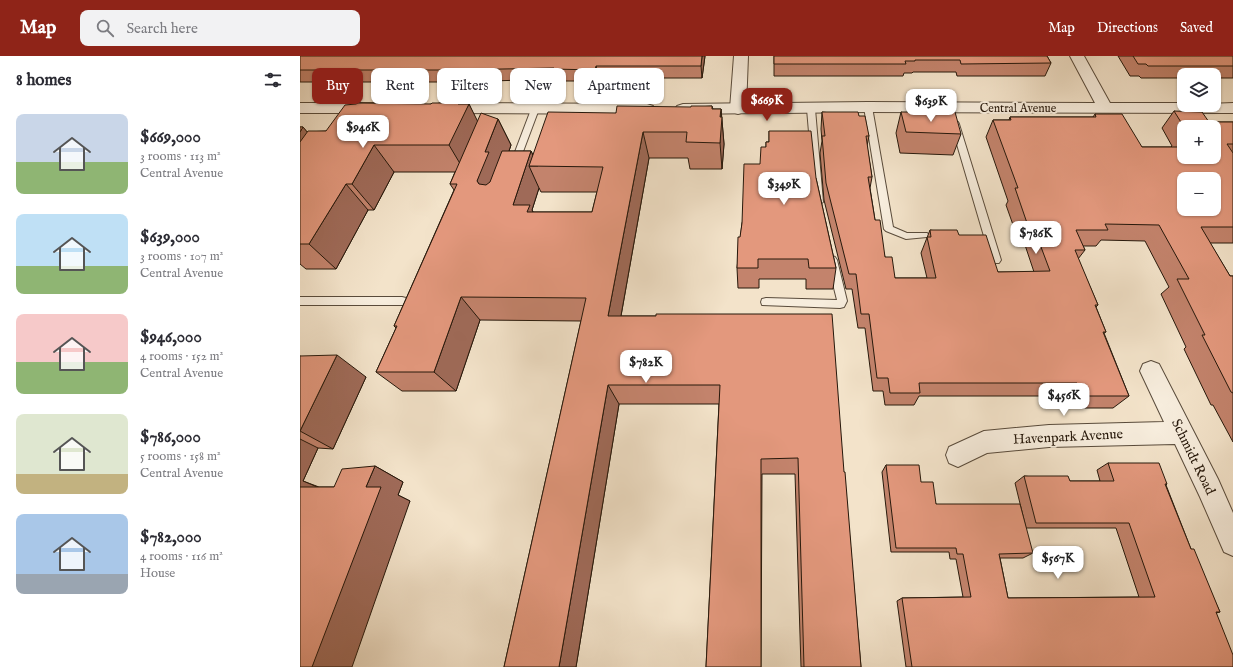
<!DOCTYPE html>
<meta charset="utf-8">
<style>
:root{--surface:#fff;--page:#f2f2f3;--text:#2b2b33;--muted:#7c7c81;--accent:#8f2418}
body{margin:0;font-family:"IM FELL English",serif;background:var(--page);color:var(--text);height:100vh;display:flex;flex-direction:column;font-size:15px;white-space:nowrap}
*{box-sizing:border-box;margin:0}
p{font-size:13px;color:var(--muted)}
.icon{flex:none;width:22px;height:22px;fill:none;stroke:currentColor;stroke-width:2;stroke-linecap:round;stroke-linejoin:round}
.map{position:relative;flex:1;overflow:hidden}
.sheet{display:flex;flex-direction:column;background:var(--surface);width:300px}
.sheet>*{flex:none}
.guide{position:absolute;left:12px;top:12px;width:380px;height:36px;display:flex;gap:8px}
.controls{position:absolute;left:877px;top:12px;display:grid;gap:8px}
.controls a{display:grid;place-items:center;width:44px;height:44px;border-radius:8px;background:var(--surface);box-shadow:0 1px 3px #0004;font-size:20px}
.price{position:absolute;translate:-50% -34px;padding:0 9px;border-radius:8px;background:#fff;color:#222;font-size:13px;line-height:26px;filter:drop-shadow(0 1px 2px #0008)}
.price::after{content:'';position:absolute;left:50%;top:24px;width:12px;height:9px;margin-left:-6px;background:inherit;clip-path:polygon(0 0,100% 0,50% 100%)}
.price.current{background:var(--accent);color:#fff}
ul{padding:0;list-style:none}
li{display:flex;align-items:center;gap:12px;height:100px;padding:0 16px}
li span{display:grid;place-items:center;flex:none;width:112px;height:80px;border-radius:8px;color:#555}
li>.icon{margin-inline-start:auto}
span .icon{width:48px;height:48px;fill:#fffc;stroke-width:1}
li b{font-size:17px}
h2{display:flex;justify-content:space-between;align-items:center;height:48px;padding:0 16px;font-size:17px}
.tag{padding:0 14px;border-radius:8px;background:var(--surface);box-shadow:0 1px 3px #0004;font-size:14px;line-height:36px}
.tag.current{background:var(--accent);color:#fff}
header{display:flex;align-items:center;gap:24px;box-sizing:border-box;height:56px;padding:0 20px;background:var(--accent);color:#fff}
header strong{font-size:19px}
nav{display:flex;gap:22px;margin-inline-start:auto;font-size:14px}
.search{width:280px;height:36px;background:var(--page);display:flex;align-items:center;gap:10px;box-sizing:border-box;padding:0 14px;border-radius:8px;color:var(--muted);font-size:15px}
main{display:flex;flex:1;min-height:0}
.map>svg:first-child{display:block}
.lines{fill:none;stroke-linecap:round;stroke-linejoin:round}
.service-casing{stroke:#594b3b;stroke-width:2}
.minor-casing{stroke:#594b3b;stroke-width:2}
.tertiary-casing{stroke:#594b3b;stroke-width:2}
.service{fill:#f7eddd;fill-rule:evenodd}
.minor{fill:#f7eddd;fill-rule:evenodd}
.tertiary{fill:#f7eddd;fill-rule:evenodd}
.wall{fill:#c3836c;stroke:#26180b;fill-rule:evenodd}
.shaded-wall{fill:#9f6a58;stroke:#26180b}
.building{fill:#e3987d;stroke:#26180b;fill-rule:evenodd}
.labels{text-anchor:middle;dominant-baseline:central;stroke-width:4;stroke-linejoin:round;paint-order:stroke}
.far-street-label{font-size:12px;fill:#26180b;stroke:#f7eddd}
.street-label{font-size:14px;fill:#26180b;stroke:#f7eddd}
</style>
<header>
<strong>Map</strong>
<div class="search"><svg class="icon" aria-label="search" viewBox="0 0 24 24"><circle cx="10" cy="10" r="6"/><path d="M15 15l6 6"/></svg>Search here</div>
<nav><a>Map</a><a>Directions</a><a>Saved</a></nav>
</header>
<main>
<section class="sheet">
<h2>8 homes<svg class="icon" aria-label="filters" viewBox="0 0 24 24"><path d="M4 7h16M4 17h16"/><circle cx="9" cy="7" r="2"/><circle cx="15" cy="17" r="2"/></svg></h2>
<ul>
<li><span style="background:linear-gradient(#c9d6e8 60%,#8fb573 0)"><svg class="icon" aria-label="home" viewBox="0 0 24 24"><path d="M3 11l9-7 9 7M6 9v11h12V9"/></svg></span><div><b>$669,000</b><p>3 rooms · 113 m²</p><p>Central Avenue</p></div></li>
<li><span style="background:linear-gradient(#bfe0f5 65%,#8fb573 0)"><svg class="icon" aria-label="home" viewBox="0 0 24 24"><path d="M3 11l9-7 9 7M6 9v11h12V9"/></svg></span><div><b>$639,000</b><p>3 rooms · 107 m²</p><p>Central Avenue</p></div></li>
<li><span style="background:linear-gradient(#f6c9c9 60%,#8fb573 0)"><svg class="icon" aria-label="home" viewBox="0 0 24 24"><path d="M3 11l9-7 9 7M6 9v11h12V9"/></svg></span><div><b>$946,000</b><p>4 rooms · 152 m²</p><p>Central Avenue</p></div></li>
<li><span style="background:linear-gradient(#dfe7d0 75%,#c2b280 0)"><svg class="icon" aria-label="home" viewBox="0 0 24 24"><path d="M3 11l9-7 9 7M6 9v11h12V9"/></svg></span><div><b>$786,000</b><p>5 rooms · 158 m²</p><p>Central Avenue</p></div></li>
<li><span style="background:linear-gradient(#a9c7e8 75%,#9aa5b1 0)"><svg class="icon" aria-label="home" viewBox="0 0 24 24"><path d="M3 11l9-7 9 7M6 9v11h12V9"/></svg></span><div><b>$782,000</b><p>4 rooms · 116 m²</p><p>House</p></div></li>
</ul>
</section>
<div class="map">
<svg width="933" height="611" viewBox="0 0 933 611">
<rect width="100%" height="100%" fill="#f3e3ca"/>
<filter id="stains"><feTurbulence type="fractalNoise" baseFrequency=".005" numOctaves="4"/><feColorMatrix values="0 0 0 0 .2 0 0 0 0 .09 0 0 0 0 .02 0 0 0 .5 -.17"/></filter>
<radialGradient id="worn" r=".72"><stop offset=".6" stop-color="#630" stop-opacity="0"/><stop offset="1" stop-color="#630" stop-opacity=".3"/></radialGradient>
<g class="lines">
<g class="service-casing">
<path id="service" d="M565 49H571L572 51 593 171 607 177H627L629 179 627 181 606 183 586 175 584 173 564 51Z
M232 51H238L239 53 218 109 217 111H211L210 109Z
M508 51H514L515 53 523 146 519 149 515 146 507 53Z
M652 66H658L659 68 701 204 699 207H693L691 204 651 68Z
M532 200 535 201 537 204 547 245 544 251 540 252 462 249 461 246 462 243 466 242 537 244 527 204 529 201Z
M0 241H102L106 242 107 245 106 248 102 249H0Z"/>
</g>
<g class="minor-casing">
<path id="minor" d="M434 0H448L446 53 444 56 438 58 432 56 430 53Z
M851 305 859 308 918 423 933 457V500L924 496 900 441 875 388 749 391 687 397 658 411 649 407 646 399 649 391 684 375 749 369 864 366 840 315 843 308Z"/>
</g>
<g class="tertiary-casing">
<path id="tertiary" d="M770 0H784L810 47H884V49L933 47V57L568 56 383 58 377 56 375 53 377 50 383 48 568 46 795 47Z
M0 47H73L79 49 81 52 79 55 73 57H0Z
M141 47 347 48 353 50 355 53 353 56 347 58 141 57 135 55 133 52 135 49Z"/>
</g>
<use href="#service" class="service"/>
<use href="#minor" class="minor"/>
<use href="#tertiary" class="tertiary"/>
</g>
<path class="wall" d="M0 0H405L402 22H299L298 25H257V23L158 26H0Z
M474 0H747L751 7 745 20H657L656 16H613L612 17H604L603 20H474Z
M818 0H933V22H914V19H884V22H841L839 20H830Z
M159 47 160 48H169L177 66 198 63 211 89 209 95H231L233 99 316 57 412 50 413 53H421L424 88 422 113H390L388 102H349L321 260H356L544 416 561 611H501L495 418H462L461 611H406L419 348H319L276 611H204L281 265 180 264 156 335H102L76 316 96 272 94 270 154 134 150 128 155 116H94L74 154H68L36 213H6L0 208V71H3L7 76 26 75 131 48ZM239 132 241 136H297L292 156H233L232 154Z
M874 55 909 66H933V187H910L930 220H933V386L913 349H911L884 293 886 291 861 238 869 231 845 185 801 184 796 190H783L785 194 778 203 798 249 796 251 806 276 804 277 829 340 813 352H768L764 340H619L614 349H585L583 335H573L565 272H558L552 233H546L524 144 520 97 522 85 521 73 522 56 559 60 569 80 567 90 572 121 570 132 575 164 585 201 595 222H627L621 197 630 174 659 179 698 216H734L723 183H718L706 149 708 145 686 81 693 64H709L710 61H793L795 58 842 91H871L872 90 862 72ZM884 71H914L884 101Z
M601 56 661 78 653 99 600 97 596 77Z
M469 75 516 122 536 212 533 233H506V223H459V232H438L437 212 442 167 466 91V86H469Z
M0 300 66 321 33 393 18 392 3 425 19 431H34L75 410 103 426 98 439 110 445 0 611Z
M808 407 867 428 866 429 891 493 920 556 916 557 933 611H606L597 545 602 542 663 541 656 503H650L649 496H591L582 416 586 409 621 426 636 448 733 497 723 502H700L708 542 839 541 816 472H726L715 427 724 420 770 425H800L797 414Z"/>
<path class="shaded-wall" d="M402 0H405L402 22 401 10Z
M296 10 299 22 298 25 295 14Z
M159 47 164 57 169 48 183 76 165 116 149 89 158 48Z
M421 53 424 88 422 113 420 87V61Z
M198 63 211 89 201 118 192 150 177 125 185 96Z
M3 71 13 83 0 96V76Z
M343 76 349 102 317 282 308 260Z
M74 89 94 116 74 154 52 128Z
M231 95 238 110H229L239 132 232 154 242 174 213 149Z
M46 128 68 154 36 213 9 188Z
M161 241 180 264 156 335 134 316Z
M37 299 66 321 33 393 0 375Z
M308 329 319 348 276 611H259Z
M0 383 18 392 3 425 22 433 0 439Z
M75 410 103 426 98 439 110 445 52 611H12L66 431Z"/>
<path class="building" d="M0 0H402L401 10H296L295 14 253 13 254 12 152 14H0Z
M474 0H747L751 7 661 8 660 4H615V5H605L606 8H474Z
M833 0H933V10H848L846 8H838Z
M58 47 131 48 132 47H159L158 48H169L149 89H74L52 128H46L9 188H0V86L8 75H26L45 49 56 48Z
M317 50 391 51V50H412V53H421L420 61H422L420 87 386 86 387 76H343L308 260H356V258H532L544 416H545L561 611H504L498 402 461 403V611H406L420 329H308L259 611H204L286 242 161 241 134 316H76L97 270H94L157 128H150L181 57 198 63 185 96H189L177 125 179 128 186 129 190 126 202 95H231L213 149H230L227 156H292L303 111 229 110 248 56 316 57Z
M874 55 902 56 909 66H933V88H927L933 97V171H901L930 220H933V337L931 336 902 279H905L877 223H889L859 169 805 168 808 174H776L785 194H775L798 249H795L806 276H803L829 340H782L777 327H619L620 337H590L588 322H577L569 258H561L556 218H549L526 127 522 80H525L522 56H558L559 60H565L569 80H566L572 121H568L575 164H580L585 201H592L595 222H636L627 181H631L630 174H657L659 179H686L698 216 750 215 732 167H727L715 132H718L693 64H711L710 61H796L795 58H822L842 91H884V101H914V71H884ZM884 123H914V153H884Z
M601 56H655L661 78 606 76Z
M0 71H3L0 76Z
M469 75H511L516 122 536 212H509L508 203H458V212H437L438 181H440L442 167 444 108H460L461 91H466V86H469Z
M37 299 0 375V300Z
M808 407H859L867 428H865L891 493H894L920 556H916L933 599V611H612L602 542 671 541 663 498H657L656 492H596L586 409H619L621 426H633L636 448H720L733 497 699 498 708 542 855 541 829 467H736L724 420H768L770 425H814Z
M75 410 66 431H81L12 611H0V431H34L42 413Z"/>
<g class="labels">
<g class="far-street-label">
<text x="718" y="52">Central Avenue</text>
</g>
<g class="street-label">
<text transform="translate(768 381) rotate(-3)">Havenpark Avenue</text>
<text transform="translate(893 401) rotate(64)">Schmidt Road</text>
</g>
</g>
<rect width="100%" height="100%" filter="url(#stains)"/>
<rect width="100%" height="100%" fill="url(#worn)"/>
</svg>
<div class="controls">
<a><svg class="icon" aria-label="layers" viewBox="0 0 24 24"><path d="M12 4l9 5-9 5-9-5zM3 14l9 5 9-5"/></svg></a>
<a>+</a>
<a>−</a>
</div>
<b class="price current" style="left:467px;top:66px">$669K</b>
<b class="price" style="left:631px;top:67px">$639K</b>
<b class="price" style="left:63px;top:93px">$946K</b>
<b class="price" style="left:484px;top:150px">$349K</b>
<b class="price" style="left:736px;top:199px">$786K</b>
<b class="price" style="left:346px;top:328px">$782K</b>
<b class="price" style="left:764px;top:361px">$456K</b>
<b class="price" style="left:758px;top:524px">$567K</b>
<div class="guide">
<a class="tag current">Buy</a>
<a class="tag">Rent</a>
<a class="tag">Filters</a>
<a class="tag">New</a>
<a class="tag">Apartment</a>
</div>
</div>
</main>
